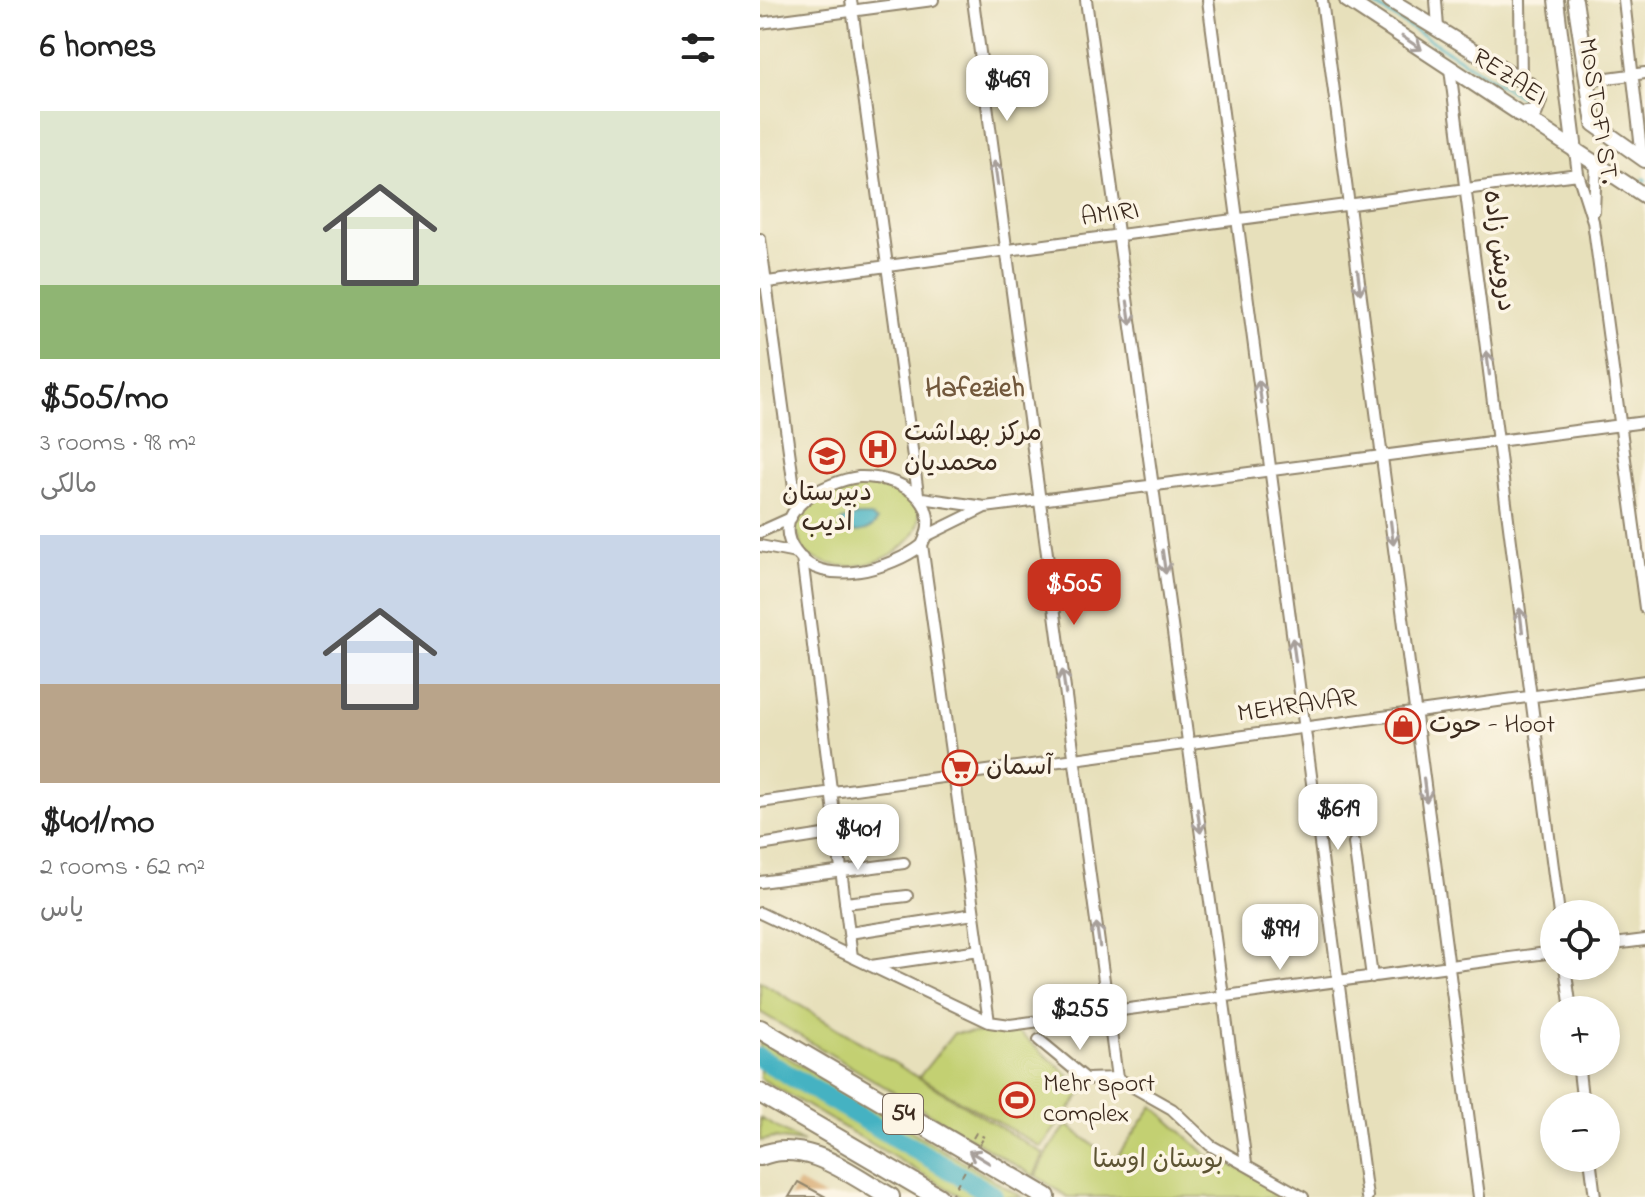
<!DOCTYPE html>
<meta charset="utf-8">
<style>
:root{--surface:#fff;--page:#f2f2f2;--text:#222;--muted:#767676;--accent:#c8321e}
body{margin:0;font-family:"Indie Flower","Playpen Sans Arabic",sans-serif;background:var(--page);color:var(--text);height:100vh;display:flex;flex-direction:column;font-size:30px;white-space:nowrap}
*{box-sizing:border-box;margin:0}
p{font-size:26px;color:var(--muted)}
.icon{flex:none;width:44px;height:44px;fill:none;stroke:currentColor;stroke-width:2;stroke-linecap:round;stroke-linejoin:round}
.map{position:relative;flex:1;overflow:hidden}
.side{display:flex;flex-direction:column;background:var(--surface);width:760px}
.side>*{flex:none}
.controls{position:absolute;left:780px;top:900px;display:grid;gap:16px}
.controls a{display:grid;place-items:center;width:80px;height:80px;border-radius:50%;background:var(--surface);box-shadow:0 4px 12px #0003;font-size:40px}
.price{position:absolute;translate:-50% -68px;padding:0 18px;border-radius:16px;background:#fff;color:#222;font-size:26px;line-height:52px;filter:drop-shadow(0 2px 4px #0008)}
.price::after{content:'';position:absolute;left:50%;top:48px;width:24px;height:18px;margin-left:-12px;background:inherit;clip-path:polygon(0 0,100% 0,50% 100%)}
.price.on{background:var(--accent);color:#fff}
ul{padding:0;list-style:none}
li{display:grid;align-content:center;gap:16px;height:424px;padding:0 40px}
li span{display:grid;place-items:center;height:248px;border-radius:0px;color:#555}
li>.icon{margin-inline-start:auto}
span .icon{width:144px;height:144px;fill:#fffc;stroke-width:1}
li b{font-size:34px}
h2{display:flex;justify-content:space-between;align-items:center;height:96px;padding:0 40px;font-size:34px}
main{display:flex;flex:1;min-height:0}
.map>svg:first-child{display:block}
.green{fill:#c3d072;stroke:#7f7d48;stroke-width:2}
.water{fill:#45b2c2;stroke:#406e70;stroke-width:2}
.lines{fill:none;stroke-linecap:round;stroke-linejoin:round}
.stream{stroke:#45b2c2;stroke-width:3}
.river{stroke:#45b2c2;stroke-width:20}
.building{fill:#d8ac74}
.street-casing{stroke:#91856c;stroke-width:14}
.secondary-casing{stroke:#91856c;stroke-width:18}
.highway-casing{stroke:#91856c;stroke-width:22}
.path{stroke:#91856c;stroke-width:2;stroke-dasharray:6 6;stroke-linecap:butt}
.street{stroke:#fff;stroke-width:10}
.secondary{stroke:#fff;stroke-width:14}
.highway{stroke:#fff;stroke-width:18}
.path-bridge{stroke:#91856c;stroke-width:2;stroke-dasharray:6 6;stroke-linecap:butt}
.oneway{stroke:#a79f9a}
.labels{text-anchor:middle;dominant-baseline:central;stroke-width:7;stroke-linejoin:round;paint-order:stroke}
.shield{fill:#fcf5e5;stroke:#75675a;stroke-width:2}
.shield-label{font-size:24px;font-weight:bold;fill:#3b2a1e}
.street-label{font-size:26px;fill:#3b2a1e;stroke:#fcf5e5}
.poi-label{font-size:26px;fill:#3b2a1e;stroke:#fcf5e5;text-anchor:start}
.park-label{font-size:26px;fill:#5d5433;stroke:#fcf5e5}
.neighbourhood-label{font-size:28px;font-weight:bold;fill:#72583c;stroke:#fcf5e5}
</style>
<main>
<section class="side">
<h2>6 homes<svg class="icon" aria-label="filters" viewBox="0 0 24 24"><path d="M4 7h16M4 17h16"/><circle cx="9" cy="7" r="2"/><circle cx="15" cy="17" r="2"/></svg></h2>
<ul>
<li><span style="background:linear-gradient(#dfe7d0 70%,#8fb573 0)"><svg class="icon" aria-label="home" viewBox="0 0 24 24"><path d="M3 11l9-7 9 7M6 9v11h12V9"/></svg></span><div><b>$505/mo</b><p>3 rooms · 98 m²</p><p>مالکی</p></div></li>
<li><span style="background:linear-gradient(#c9d6e8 60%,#b9a48a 0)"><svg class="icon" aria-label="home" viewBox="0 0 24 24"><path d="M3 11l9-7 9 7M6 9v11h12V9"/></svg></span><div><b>$401/mo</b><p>2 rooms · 62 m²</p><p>یاس</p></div></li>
</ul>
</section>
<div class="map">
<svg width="885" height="1197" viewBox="0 0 885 1197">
<rect width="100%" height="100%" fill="#fcf5e5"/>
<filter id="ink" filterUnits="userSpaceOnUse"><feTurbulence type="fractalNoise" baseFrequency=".0125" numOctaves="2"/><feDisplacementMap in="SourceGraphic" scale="16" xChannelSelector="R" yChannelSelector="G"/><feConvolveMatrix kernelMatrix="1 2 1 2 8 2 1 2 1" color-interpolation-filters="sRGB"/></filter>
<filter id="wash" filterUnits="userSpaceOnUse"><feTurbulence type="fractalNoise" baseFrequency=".006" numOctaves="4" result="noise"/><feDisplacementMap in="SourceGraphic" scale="32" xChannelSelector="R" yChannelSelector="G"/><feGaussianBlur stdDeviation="1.8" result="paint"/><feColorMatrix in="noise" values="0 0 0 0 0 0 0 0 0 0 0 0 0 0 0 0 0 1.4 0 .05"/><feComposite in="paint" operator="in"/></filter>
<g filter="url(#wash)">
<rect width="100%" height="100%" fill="#e7e0bb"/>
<path class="green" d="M107 484C225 496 117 604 44 552L35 527C47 497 77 486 107 484Z
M0 981 284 1154 274 1176 0 1012Z
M258 1032 325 1089 281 1147 159 1077 194 1033Z
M0 1041 262 1197H202L0 1078Z
M393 1106 447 1155 479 1168 531 1197H308L276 1176 290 1148 307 1125 354 1161Z
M0 1118 43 1142 14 1138 0 1141Z"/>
<path class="water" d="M97 516H111L117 521C110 534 92 534 79 528L82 520Z"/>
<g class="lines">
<path class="stream" d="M607 0 768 102
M884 179 885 180"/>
<path class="river" d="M0 1058 233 1195"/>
</g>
<g id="blocks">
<path class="building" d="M38 1182 66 1197H29Z"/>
</g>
</g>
<g filter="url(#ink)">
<use href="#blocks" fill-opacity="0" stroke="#91856c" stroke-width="2"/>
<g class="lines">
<g class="street-casing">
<path id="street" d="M91 0 158 494
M213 0 357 1078
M326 0 486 1163
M448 0 607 1197
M562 0 719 1197
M676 0 678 28
M760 0 761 80
M864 0 882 158
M0 23 173 0
M690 69 799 914
M826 81 885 73
M815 151 818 174 833 221 885 608
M834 211 836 164
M0 239 37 509
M0 283 818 174
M99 477C139 476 185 499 162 545 133 568 63 590 36 552 5 511 67 481 99 477Z
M162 498 225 507 885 422
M0 532 31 518
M166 536 223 508
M162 545 229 1022
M0 546 36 553
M42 558 92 957
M0 802 885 681
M594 843 612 977
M0 845 76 833
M0 882 144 863
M85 903 147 896
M0 913 229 1022 250 1025 794 952
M89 933 214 914
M846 945 885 940
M111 966 219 950
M805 966 811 1010
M279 1040 326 1079 357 1078
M818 1062 823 1106
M357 1078 412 1109 450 1145 543 1197
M830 1158 835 1197"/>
</g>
<g class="secondary-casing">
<path id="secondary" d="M587 0 885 196
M630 0 771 86 779 100 775 112 759 114
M796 0 815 151
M815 0 834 124 885 160"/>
</g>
<g class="highway-casing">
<path id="highway" d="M0 1029 286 1197
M0 1093 178 1197
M0 1156C46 1137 91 1175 130 1197"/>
</g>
<path class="path" d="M213 1138 216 1133 224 1137"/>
<use href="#street" class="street"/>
<use href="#secondary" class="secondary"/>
<use href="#highway" class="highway"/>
<path class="path-bridge" d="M190 1197 224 1137"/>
</g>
<defs><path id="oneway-shaft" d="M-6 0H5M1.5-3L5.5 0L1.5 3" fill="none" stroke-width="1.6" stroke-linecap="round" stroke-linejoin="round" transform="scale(2)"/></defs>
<g class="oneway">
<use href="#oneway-shaft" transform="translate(652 43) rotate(34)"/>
<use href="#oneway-shaft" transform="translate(236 173) rotate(-98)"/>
<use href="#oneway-shaft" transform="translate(599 282) rotate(83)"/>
<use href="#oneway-shaft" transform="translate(369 313) rotate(82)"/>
<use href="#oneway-shaft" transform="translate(728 363) rotate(-97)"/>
<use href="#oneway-shaft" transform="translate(500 392) rotate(-98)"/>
<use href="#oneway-shaft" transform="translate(632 533) rotate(83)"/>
<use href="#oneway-shaft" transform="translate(404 562) rotate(82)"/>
<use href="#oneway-shaft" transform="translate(761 620) rotate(-97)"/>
<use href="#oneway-shaft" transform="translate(534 650) rotate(-98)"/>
<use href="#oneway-shaft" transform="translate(304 682) rotate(-98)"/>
<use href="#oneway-shaft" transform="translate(665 790) rotate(83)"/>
<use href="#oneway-shaft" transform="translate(439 821) rotate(82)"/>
<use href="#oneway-shaft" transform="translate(338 935) rotate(-98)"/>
<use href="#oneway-shaft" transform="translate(219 1157) rotate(-149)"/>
</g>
</g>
<defs>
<g id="hospital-ring" transform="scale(1.8)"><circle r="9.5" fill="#fcf5e5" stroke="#c8321e" stroke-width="1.5"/><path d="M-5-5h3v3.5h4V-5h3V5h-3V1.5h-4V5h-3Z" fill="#c8321e"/></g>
<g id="school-ring" transform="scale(1.8)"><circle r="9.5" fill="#fcf5e5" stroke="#c8321e" stroke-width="1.5"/><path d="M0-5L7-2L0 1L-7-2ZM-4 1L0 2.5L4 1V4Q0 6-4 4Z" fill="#c8321e"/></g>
<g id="shop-ring" transform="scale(1.8)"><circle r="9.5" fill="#fcf5e5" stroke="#c8321e" stroke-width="1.5"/><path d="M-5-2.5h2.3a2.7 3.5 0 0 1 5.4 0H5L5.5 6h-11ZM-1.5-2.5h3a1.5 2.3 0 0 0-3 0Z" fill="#c8321e"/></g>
<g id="supermarket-ring" transform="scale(1.8)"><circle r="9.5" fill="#fcf5e5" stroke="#c8321e" stroke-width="1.5"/><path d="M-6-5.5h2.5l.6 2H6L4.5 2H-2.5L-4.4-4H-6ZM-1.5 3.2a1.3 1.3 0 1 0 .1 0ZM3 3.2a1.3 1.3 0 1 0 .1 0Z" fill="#c8321e"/></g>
<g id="stadium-ring" transform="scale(1.8)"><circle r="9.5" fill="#fcf5e5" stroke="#c8321e" stroke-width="1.5"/><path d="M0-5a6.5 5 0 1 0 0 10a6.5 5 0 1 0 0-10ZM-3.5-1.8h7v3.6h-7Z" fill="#c8321e"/></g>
</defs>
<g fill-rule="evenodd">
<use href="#hospital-ring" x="118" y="449"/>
<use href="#school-ring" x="67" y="456"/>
<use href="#shop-ring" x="643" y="726"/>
<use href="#supermarket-ring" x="200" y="768"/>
<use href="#stadium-ring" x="257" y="1100"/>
</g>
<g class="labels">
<rect class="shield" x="123" y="1094" width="40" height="40" rx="6"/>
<g class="shield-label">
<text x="143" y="1114">54</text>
</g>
<g class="street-label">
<text transform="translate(749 78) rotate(33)">REZAEI</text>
<text transform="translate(837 111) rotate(81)">MOSTOFI ST.</text>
<text transform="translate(350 215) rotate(-8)">AMIRI</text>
<text transform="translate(738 251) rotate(83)">درویش زاده</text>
<text transform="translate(537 707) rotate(-8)">MEHRAVAR</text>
</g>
<g class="poi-label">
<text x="144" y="434">مرکز بهداشت<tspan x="144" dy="30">محمدیان</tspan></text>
<text x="67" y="494" text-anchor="middle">دبیرستان<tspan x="67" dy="30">ادیب</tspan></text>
<text x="669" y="726">حوت - Hoot</text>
<text x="226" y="768">آسمان</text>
<text x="283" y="1085">Mehr sport<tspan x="283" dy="30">complex</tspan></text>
</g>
<g class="park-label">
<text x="398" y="1161">بوستان اوستا</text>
</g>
<g class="neighbourhood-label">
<text x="215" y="389">Hafezieh</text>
</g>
</g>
</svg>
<div class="controls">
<a><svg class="icon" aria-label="locate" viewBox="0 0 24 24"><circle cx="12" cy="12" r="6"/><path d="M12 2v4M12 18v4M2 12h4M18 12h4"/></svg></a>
<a>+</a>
<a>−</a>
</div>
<b class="price" style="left:247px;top:123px">$469</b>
<b class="price on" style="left:314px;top:627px">$505</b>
<b class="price" style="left:578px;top:852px">$619</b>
<b class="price" style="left:98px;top:872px">$401</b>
<b class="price" style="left:520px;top:972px">$991</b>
<b class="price" style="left:320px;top:1052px">$255</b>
</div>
</main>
